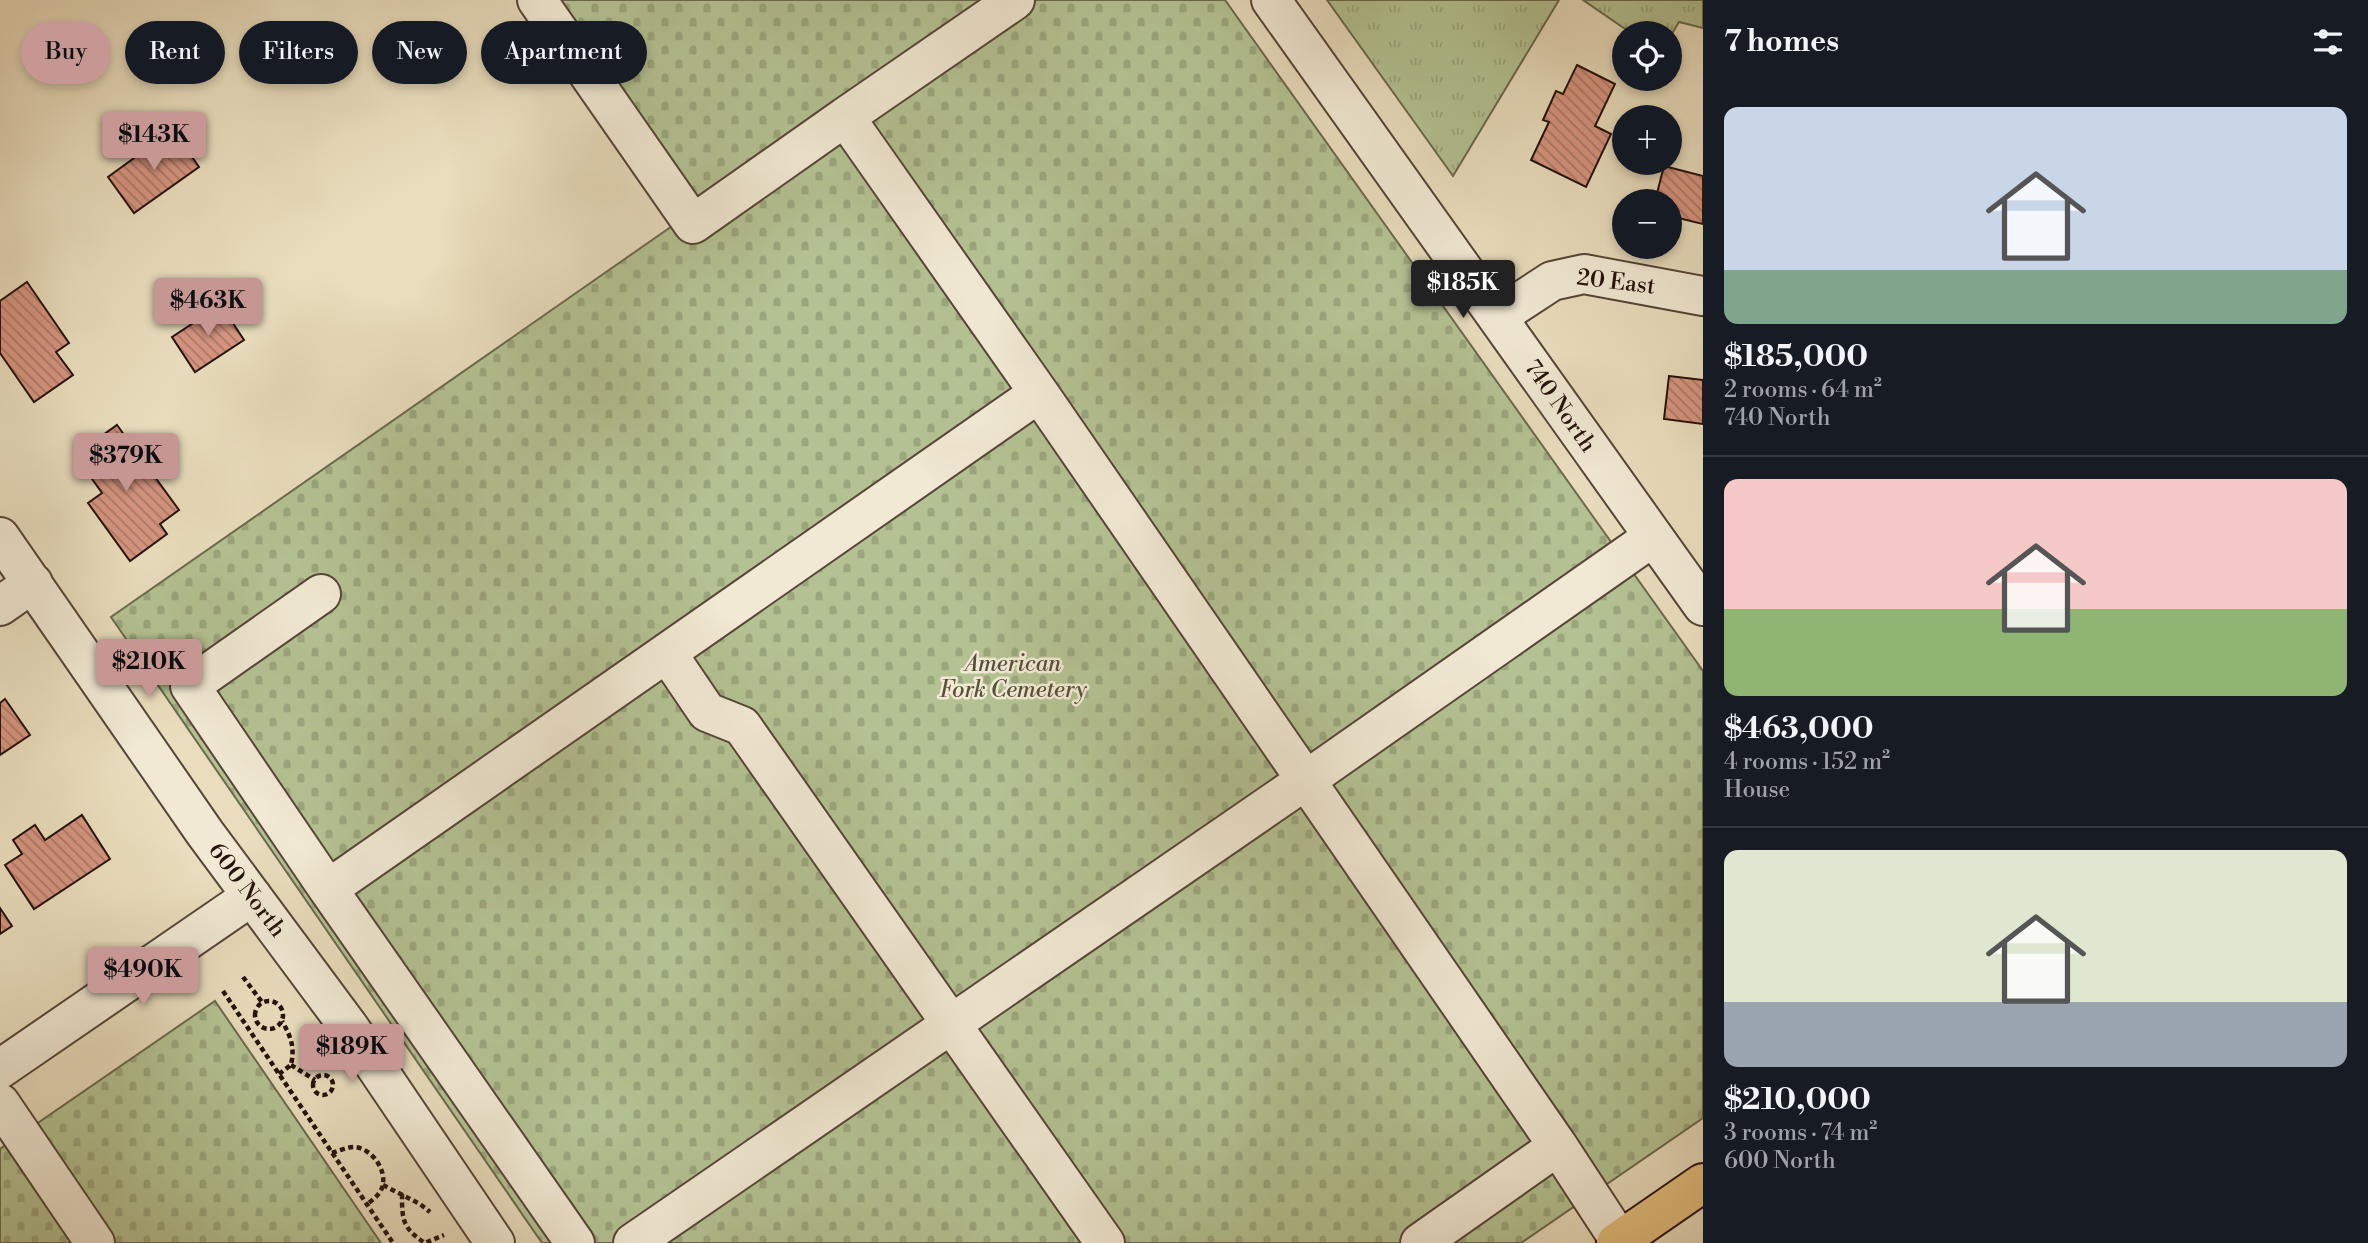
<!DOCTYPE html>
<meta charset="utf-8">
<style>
:root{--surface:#171b24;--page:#20242c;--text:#f1f3f6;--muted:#9ea1a6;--line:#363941;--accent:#c59692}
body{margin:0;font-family:"Libre Bodoni",serif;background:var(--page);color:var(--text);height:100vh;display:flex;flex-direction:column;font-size:26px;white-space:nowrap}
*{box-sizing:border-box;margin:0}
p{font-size:23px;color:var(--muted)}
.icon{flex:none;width:38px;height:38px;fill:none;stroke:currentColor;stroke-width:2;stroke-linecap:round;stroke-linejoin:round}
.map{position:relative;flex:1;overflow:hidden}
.panel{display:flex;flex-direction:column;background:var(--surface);width:665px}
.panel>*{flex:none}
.hud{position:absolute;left:21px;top:21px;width:665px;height:63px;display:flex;gap:14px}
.fabs{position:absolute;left:1612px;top:21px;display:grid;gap:14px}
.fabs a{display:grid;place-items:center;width:70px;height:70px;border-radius:50%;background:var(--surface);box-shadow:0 4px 10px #0003;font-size:35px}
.price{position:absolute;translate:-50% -60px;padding:0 16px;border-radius:7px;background:var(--accent);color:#111;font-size:23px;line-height:46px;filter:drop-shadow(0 2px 4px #0008)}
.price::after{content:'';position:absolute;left:50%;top:42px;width:21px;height:16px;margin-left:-10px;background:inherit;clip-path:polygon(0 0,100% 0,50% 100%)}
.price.selected{background:#222;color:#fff}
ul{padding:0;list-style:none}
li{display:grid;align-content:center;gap:14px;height:371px;padding:0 21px}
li+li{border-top:2px solid var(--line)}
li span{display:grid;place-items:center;height:217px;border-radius:14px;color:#555}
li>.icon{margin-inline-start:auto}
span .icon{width:126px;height:126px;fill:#fffc;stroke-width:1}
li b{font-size:30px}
h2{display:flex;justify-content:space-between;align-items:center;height:84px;padding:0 21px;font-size:30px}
.chip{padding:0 24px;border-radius:32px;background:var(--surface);box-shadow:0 4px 10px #0003;font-size:24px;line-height:63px}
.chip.selected{background:var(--accent);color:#111}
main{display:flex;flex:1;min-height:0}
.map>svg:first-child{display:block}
.grass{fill:url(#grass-tufts);stroke:#6c6a4f;stroke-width:2}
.cemetery{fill:url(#cemetery-stones);stroke:#6c6a4f;stroke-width:2}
.building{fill:url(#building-back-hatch);stroke:#25120b;stroke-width:2}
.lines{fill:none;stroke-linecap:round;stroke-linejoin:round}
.minor-casing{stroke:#564538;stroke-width:42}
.major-casing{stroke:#25120b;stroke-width:42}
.path{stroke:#25120b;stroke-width:4.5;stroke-dasharray:5 3.5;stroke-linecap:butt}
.minor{stroke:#f1e9d4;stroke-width:38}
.major{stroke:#e4be7e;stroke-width:38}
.labels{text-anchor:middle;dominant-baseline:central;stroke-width:5;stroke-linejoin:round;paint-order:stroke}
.street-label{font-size:23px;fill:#25120b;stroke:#f1e9d4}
.park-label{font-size:23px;font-style:italic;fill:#57503b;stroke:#f1e9d4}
</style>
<main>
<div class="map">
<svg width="1703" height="1243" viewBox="0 0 1703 1243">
<defs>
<pattern id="grass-tufts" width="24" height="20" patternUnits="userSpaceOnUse" patternTransform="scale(1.75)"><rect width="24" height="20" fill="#b4c293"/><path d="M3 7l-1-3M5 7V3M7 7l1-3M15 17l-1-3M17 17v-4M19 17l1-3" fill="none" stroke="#9ba67d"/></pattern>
<pattern id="cemetery-stones" width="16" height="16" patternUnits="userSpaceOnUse" patternTransform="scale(1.75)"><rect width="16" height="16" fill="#b4c293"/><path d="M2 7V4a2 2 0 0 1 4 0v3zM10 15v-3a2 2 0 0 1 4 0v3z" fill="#9ba67d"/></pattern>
<pattern id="building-back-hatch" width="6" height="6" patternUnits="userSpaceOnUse" patternTransform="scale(1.75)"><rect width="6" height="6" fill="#d59580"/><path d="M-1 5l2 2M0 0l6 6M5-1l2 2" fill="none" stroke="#ad7867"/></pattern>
</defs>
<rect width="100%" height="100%" fill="#e9ddbd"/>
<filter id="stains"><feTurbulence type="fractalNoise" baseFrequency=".00286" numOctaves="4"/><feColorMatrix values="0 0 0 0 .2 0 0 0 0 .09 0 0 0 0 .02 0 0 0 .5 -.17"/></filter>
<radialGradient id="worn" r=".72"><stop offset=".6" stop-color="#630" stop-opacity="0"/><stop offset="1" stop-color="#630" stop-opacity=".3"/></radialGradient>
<path class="grass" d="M1327 0H1559L1453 176Z
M1583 0H1703V28L1679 22 1670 37V33H1631Z"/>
<path class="cemetery" d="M519 0H1225L1703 671V1118L1521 1243H542L111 617 675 224Z
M215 1001 381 1243H0V1149Z"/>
<path class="building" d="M1577 65 1615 84 1595 126 1611 134 1586 187 1531 160 1549 122 1543 120 1556 91 1563 94Z
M173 130 199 167 134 213 108 177Z
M1664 166 1703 176V224L1670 216V201H1655Z
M27 282 69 343 56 352 73 375 34 402 0 353V301Z
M221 305 244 340 195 372 172 337Z
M1669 376 1703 380V424L1664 419Z
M117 425 179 510 160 524 167 534 130 561 88 503 102 493 75 455Z
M5 699 30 735 0 755V703Z
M82 815 110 859 34 909 5 865 22 854 13 840 35 825 45 840Z
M0 908 12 926 0 934Z"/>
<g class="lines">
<g class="minor-casing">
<path id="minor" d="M537 0 693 224 845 117
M1015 0 845 117 1039 393 1558 1146 1620 1241
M1271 0 1703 606
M1497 317 1552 281 1584 274 1703 296
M0 537 205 833 349 1027 495 1243
M321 594 190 686 328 889 1039 393
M0 606 33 583
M667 653 707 712 742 726 1105 1243
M328 889 575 1243
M0 1069 252 896
M0 1103 95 1243
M633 1243 1306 780 1653 537
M1420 1243 1558 1146"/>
</g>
<g class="major-casing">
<path id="major" d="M1616 1243 1703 1183"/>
</g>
<path class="path" d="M243 977 262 1002
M223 991 393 1243
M255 1015a14 14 0 1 1 28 0a14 14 0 1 1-28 0Z
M291 1065 315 1080
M279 1074 291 1065C295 1047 291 1037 282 1021
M313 1085a10 10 0 1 1 20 0a10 10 0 1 1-20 0Z
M332 1153C338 1151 348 1147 354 1147 372 1148 388 1171 382 1188 379 1195 373 1200 367 1204
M383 1185 420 1204 430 1212
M402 1194C402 1219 402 1228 425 1243L444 1235"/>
<use href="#minor" class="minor"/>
<use href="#major" class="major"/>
</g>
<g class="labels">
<g class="street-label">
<text transform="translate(1616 282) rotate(7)">20 East</text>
<text transform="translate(1560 406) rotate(55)">740 North</text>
<text transform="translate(247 890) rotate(53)">600 North</text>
</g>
<g class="park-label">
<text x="1013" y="664">American<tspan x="1013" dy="26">Fork Cemetery</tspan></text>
</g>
</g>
<rect width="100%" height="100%" filter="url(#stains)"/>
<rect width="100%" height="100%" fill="url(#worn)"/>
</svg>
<div class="fabs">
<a><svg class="icon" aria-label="locate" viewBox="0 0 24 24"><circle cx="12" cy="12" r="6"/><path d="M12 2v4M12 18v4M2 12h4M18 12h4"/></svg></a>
<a>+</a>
<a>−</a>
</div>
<b class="price" style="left:154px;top:172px">$143K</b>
<b class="price selected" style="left:1463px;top:320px">$185K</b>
<b class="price" style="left:208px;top:338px">$463K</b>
<b class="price" style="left:126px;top:493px">$379K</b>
<b class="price" style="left:149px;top:699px">$210K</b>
<b class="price" style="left:143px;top:1007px">$490K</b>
<b class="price" style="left:352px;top:1084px">$189K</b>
<div class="hud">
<a class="chip selected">Buy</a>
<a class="chip">Rent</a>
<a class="chip">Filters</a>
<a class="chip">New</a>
<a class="chip">Apartment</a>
</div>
</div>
<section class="panel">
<h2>7 homes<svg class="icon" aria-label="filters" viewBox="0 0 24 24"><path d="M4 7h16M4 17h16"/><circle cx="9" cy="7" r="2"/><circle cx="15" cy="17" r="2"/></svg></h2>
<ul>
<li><span style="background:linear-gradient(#c9d6e8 75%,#7fa58c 0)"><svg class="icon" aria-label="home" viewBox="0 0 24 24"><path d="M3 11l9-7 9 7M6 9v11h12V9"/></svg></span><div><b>$185,000</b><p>2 rooms · 64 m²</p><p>740 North</p></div></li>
<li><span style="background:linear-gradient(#f6c9c9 60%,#8fb573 0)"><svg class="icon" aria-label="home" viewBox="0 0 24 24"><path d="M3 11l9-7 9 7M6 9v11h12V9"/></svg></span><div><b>$463,000</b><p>4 rooms · 152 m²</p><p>House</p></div></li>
<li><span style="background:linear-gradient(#dfe7d0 70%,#9aa5b1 0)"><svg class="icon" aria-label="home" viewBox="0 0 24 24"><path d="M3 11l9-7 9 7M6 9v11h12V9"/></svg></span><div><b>$210,000</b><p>3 rooms · 74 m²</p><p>600 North</p></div></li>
</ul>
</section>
</main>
